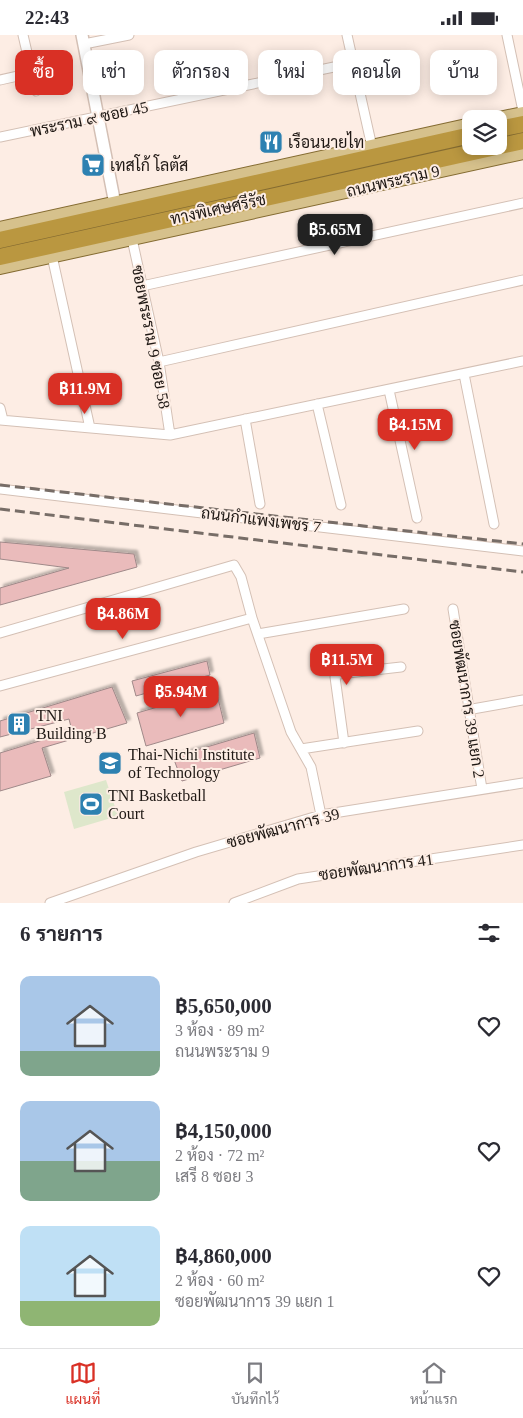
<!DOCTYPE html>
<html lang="th">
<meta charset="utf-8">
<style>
:root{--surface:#fff;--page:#f7f7f7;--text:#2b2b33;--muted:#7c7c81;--line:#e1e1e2;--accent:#d93025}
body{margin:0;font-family:"Times New Roman",Sarabun,serif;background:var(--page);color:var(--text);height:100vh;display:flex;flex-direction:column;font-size:19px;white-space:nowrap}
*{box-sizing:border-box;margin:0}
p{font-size:16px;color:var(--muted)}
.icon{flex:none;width:28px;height:28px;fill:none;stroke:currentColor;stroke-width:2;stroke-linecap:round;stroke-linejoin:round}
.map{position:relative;height:868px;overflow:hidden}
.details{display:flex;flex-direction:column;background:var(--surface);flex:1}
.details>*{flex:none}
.banner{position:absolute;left:15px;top:15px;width:494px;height:45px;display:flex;gap:10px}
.fabs{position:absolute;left:462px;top:75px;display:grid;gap:10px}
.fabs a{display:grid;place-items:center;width:45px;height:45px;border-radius:10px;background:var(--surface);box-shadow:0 2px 12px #0003;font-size:25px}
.price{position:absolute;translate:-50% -42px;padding:0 11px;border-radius:10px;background:var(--accent);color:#fff;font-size:16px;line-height:32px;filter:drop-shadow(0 1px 2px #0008)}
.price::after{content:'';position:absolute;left:50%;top:30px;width:15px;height:11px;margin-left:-8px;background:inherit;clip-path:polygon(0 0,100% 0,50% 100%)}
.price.current{background:#222;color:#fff}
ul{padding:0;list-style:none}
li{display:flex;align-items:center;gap:15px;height:125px;padding:0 20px}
li span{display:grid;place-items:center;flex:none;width:140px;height:100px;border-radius:10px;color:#555}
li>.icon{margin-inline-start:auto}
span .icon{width:60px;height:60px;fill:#fffc;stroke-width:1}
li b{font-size:21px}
h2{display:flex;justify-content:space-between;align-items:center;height:60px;padding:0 20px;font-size:21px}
.chip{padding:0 18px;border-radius:10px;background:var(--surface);box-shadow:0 2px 12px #0003;font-size:18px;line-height:45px}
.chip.current{background:var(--accent);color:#fff}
.status{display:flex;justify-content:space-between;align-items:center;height:35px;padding:0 25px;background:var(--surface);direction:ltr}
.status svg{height:14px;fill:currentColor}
.dock{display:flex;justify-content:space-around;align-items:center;height:70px;border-top:1px solid var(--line);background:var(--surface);font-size:14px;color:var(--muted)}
.dock a{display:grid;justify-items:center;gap:2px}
.dock .current{color:var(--accent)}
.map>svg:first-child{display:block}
.park{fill:#dee7cb}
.building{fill:#eabbbb;stroke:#9f8989;filter:url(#shadow)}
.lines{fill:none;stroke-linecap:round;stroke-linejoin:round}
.minor-casing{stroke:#d4c0b5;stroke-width:11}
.tertiary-casing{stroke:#d4c0b5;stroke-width:14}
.primary-casing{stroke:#846b31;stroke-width:16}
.motorway-casing{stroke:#846b31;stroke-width:19}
.minor{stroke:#fff;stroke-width:9}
.tertiary{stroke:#fff;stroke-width:11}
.primary{stroke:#d6c18c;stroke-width:14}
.motorway{stroke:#ba9740;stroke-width:16}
.rail{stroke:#776d67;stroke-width:3;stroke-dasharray:10 5;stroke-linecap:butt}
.labels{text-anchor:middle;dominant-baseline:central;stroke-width:4;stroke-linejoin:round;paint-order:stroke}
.street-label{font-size:16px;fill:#1f1814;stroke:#fdede4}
.poi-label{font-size:16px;fill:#1f1814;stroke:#fdede4;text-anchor:start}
</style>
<div class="status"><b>22:43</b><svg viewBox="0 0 49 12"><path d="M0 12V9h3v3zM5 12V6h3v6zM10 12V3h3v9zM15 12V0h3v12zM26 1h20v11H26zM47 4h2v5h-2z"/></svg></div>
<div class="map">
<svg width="523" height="868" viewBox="0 0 523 868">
<defs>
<filter id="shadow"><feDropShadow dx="3.5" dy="-3.5" stdDeviation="1" flood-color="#0004"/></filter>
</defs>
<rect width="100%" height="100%" fill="#fdede4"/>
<path class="park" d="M106 745 118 781 74 794 64 757Z"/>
<path class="building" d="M0 507 134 519 137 532 0 570V553L69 533 0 524Z
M207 626 210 640 136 661 132 646Z
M112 652 127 688 42 713 51 741 0 756V718L72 696 69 684 0 702V686Z
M216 655 224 688 146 711 137 678Z
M254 698 260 723 182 746 173 722Z"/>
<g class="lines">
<g class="minor-casing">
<path id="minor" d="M23 0 36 56
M347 0 372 112
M507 0 523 76
M84 9 129 0
M0 45 31 38
M0 102 353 28
M132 204 159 327 170 400
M52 221 90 393
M142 251 523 168
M159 327 523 245
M464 339 494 489
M389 355 417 483
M317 369 341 470
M0 373 3 385
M245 384 260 469
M0 385 170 400 523 326
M0 454 523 516
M453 574 482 754
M0 598 234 530 241 542 252 583 291 697 311 732 321 780
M258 599 404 574
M0 651 252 583
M467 675 523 665
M344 708 335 642 339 639 401 632
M301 714 418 696
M50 868 196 817 321 780 523 748
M234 868 298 844 523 810"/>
</g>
<g class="tertiary-casing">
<path id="tertiary" d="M82 0 115 169"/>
</g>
<g class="primary-casing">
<path id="primary" d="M499 84 523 79
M0 194 471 90
M0 232 523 117"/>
</g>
<g class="motorway-casing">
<path id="motorway" d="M499 94 523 89
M0 205 471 100
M0 222 523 106"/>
</g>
<use href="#minor" class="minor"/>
<use href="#tertiary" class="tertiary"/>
<use href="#primary" class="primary"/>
<use href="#motorway" class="motorway"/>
<path class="rail" d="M0 450 523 509
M0 474 523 537"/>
</g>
<defs>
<g id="restaurant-square" transform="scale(1.25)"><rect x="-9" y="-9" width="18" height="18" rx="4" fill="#2d81b1" stroke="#fdede4"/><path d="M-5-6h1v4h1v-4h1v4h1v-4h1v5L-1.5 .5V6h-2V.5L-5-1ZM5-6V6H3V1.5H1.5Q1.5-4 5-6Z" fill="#fff"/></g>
<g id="supermarket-square" transform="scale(1.25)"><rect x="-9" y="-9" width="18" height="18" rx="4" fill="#2d81b1" stroke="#fdede4"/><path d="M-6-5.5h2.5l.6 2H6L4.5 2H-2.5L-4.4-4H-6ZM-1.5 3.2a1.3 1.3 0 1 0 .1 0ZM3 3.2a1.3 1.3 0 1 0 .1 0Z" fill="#fff"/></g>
<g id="building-square" transform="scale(1.25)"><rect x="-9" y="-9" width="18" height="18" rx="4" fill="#2d81b1" stroke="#fdede4"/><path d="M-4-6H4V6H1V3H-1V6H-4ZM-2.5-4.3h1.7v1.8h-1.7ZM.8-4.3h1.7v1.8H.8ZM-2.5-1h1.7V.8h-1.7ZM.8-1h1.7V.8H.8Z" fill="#fff"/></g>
<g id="school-square" transform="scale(1.25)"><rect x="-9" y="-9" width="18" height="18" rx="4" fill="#2d81b1" stroke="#fdede4"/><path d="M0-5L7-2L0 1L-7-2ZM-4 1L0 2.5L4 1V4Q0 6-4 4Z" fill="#fff"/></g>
<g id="stadium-square" transform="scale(1.25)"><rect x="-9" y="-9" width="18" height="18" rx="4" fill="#2d81b1" stroke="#fdede4"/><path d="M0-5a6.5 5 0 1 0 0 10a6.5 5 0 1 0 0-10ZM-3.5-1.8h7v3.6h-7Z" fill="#fff"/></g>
</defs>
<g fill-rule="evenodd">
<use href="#restaurant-square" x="271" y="107"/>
<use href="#supermarket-square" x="93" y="130"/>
<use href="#building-square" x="19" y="689"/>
<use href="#school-square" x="110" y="728"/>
<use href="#stadium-square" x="91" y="769"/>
</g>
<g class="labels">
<g class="street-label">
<text transform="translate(89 84) rotate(-12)">พระราม ๙ ซอย 45</text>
<text transform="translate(393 146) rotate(-13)">ถนนพระราม 9</text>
<text transform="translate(218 174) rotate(-12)">ทางพิเศษศรีรัช</text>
<text transform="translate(151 302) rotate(79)">ซอยพระราม 9 ซอย 58</text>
<text transform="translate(261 485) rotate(7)">ถนนกำแพงเพชร 7</text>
<text transform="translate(467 664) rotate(81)">ซอยพัฒนาการ 39 แยก 2</text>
<text transform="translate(283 793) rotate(-15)">ซอยพัฒนาการ 39</text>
<text transform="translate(376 832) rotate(-8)">ซอยพัฒนาการ 41</text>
</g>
<g class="poi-label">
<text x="288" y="107">เรือนนายไท</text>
<text x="110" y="130">เทสโก้ โลตัส</text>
<text x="36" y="680">TNI<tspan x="36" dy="18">Building B</tspan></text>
<text x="128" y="719">Thai-Nichi Institute<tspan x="128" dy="18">of Technology</tspan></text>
<text x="108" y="760">TNI Basketball<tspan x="108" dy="18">Court</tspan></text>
</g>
</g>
</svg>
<div class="fabs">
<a><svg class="icon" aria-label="layers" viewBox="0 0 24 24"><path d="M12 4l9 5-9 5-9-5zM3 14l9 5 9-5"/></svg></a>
</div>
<b class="price current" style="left:335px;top:221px">฿5.65M</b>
<b class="price" style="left:85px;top:380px">฿11.9M</b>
<b class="price" style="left:415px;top:416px">฿4.15M</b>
<b class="price" style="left:123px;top:605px">฿4.86M</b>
<b class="price" style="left:347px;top:651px">฿11.5M</b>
<b class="price" style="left:181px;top:683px">฿5.94M</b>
<div class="banner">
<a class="chip current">ซื้อ</a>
<a class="chip">เช่า</a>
<a class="chip">ตัวกรอง</a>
<a class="chip">ใหม่</a>
<a class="chip">คอนโด</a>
<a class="chip">บ้าน</a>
</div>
</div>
<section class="details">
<h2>6 รายการ<svg class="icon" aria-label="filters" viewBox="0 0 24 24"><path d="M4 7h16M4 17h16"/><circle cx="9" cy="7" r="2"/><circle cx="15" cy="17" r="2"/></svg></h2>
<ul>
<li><span style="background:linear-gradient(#a9c7e8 75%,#7fa58c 0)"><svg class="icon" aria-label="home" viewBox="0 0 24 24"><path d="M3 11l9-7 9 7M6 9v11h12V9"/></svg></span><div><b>฿5,650,000</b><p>3 ห้อง · 89 m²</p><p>ถนนพระราม 9</p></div><svg class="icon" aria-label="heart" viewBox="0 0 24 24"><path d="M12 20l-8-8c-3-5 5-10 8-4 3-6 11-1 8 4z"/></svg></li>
<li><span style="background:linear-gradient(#a9c7e8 60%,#7fa58c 0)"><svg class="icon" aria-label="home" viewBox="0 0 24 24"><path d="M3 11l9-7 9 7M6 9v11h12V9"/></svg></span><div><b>฿4,150,000</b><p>2 ห้อง · 72 m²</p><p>เสรี 8 ซอย 3</p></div><svg class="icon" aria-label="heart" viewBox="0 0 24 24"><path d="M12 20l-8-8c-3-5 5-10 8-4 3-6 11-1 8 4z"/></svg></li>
<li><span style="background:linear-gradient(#bfe0f5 75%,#8fb573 0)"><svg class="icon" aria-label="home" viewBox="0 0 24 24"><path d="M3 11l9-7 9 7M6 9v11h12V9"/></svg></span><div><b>฿4,860,000</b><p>2 ห้อง · 60 m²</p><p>ซอยพัฒนาการ 39 แยก 1</p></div><svg class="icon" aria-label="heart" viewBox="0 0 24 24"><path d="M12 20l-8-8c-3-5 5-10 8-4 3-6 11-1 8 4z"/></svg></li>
</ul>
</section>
<nav class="dock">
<a class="current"><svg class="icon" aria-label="map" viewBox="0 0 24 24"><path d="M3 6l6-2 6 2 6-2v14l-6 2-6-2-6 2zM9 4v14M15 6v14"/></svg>แผนที่</a>
<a><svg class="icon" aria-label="saved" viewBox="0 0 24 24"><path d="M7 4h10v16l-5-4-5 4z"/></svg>บันทึกไว้</a>
<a><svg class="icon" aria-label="home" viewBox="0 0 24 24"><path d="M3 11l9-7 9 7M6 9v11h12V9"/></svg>หน้าแรก</a>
</nav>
